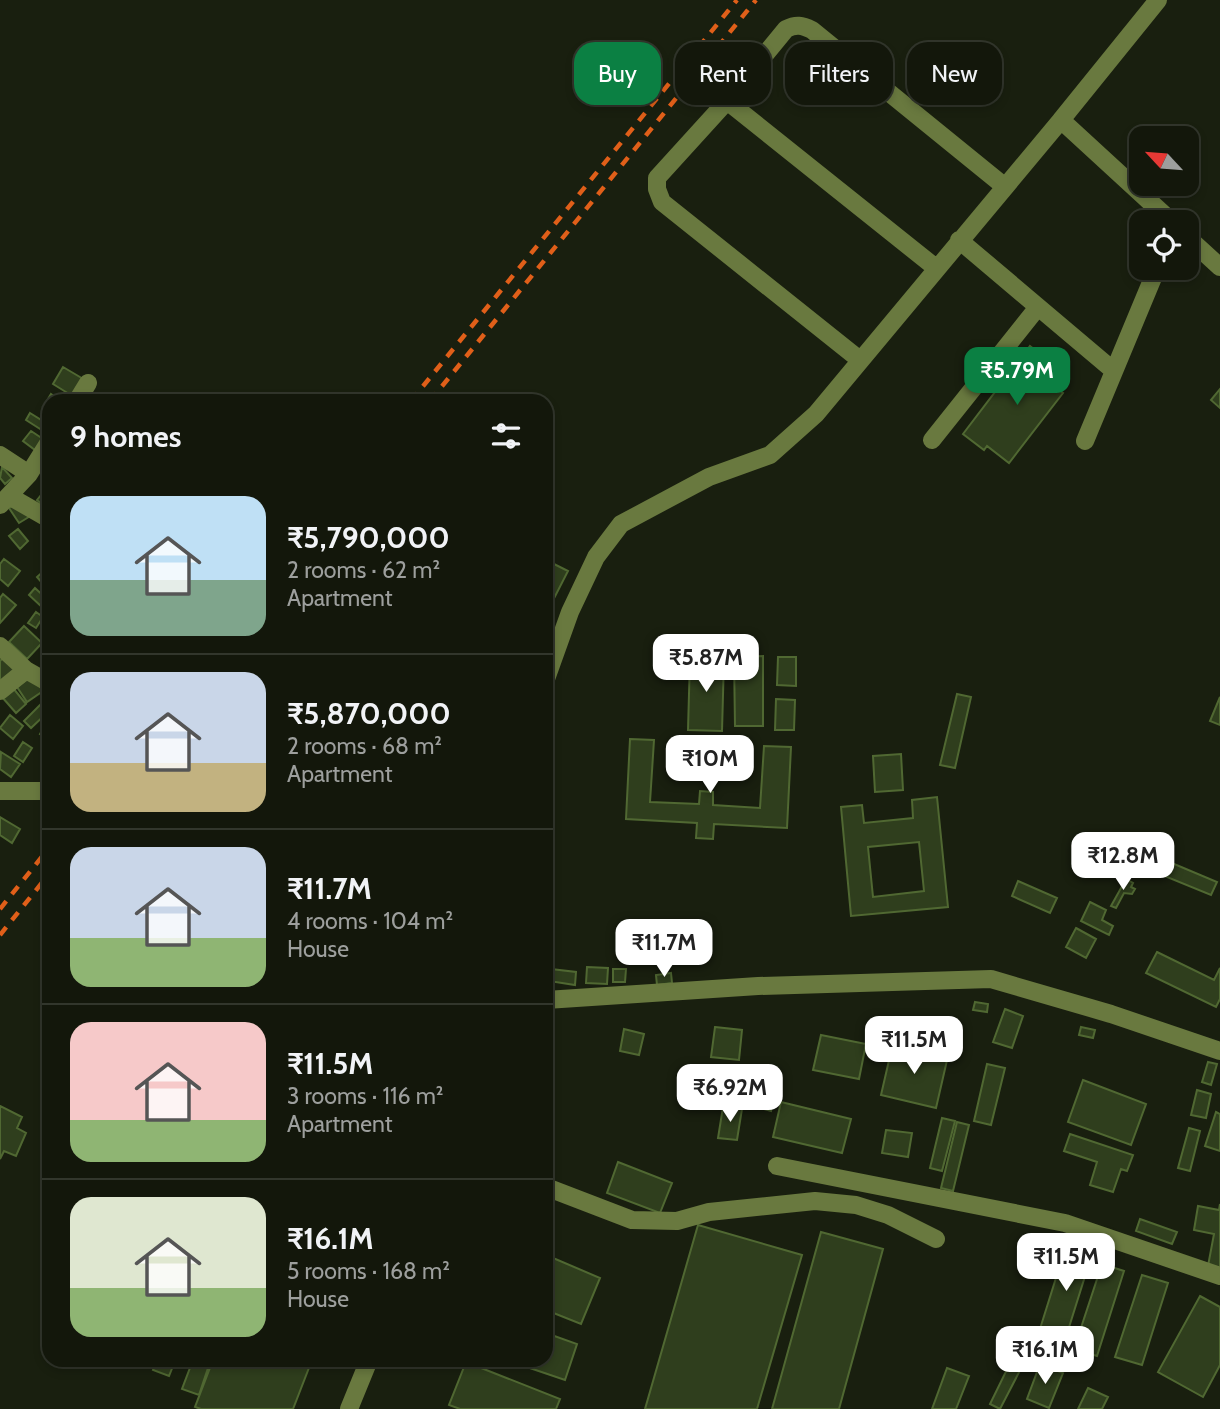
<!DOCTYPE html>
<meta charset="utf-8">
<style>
:root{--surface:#13170b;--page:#1c2014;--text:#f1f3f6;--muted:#9d9f9d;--line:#32362c;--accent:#0b8043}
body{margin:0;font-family:Cabin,sans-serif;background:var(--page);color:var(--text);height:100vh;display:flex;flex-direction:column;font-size:26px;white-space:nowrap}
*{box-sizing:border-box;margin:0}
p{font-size:23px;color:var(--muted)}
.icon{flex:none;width:38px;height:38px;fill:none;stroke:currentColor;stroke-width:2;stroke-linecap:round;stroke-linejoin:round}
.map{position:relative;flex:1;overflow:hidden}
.drawer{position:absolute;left:42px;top:394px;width:511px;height:973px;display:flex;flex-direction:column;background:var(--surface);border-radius:21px;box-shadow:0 4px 10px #0003,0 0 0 2px var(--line)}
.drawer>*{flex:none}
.guide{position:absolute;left:574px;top:42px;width:541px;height:63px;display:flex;gap:14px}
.needle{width:46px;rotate:296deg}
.fabs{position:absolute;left:1129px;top:126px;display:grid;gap:14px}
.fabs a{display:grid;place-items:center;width:70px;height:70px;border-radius:14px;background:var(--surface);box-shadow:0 4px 10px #0003,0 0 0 2px var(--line);font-size:35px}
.price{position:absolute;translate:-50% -60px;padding:0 16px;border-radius:14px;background:#fff;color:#222;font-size:23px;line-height:46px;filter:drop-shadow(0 2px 4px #0008)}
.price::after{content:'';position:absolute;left:50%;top:42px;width:21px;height:16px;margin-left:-10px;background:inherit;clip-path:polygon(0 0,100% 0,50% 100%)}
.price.selected{background:var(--accent);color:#fff}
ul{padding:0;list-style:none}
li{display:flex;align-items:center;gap:21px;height:175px;padding:0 28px}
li+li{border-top:2px solid var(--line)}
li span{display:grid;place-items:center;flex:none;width:196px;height:140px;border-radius:21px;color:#555}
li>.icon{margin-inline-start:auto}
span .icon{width:84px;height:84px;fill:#fffc;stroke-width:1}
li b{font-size:30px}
h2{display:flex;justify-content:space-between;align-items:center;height:84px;padding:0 28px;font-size:30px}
.chip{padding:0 24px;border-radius:21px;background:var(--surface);box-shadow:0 4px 10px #0003,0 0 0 2px var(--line);font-size:24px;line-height:63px}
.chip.selected{background:var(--accent);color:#fff}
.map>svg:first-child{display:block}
.building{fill:#2f3e1d;stroke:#506832;stroke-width:2;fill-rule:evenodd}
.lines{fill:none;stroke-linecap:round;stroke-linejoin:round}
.minor{stroke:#69793f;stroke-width:18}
.rail{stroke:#e05f19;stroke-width:4.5;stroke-dasharray:10 9;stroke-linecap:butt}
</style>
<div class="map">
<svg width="1220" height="1409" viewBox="0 0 1220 1409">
<rect width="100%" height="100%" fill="#191f0f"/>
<path class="building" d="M1030 346 1060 369 1050 383 1063 393 1009 463 987 446 984 450 963 434Z
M63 367 85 380 74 397 53 384Z
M1220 389V408L1211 400Z
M51 394 61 401H49V406L45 404Z
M30 413 43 421 46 416 49 418 48 434 26 420Z
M31 431 43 439 35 450 23 441Z
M2 467 12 478 5 484 0 478Z
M49 485V510L37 500Z
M22 500 32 515 19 523 9 508Z
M18 529 28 541 20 549 9 536Z
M4 559 20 571 8 586 0 579V564Z
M546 560 568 571 546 614Z
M47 568 49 571V591L37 577Z
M35 588 49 601 43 608 29 595Z
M3 594 16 605 0 623V598Z
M36 612 43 617 36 628 28 623Z
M24 626 42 643 27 659 9 642Z
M5 656 17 669 0 686V661Z
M763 656V726H735L734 657Z
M778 657H796V686L777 685Z
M690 658 724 659 722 731 688 730Z
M32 676 43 691 27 702 17 687Z
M13 688 26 704 16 713 2 697Z
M957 694 971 697 955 768 940 765Z
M1220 697V725L1210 721Z
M776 699 795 700 794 730H775Z
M42 703 49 711 31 728 24 721Z
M10 715 23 726 13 739 0 728Z
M44 727 49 730V739L40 734Z
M630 739 654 740 650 802 699 804 700 791 713 792V805L760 808 764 746 791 747 787 828 714 824 713 839 696 838 697 823 626 819Z
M23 742 32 748 23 762 14 756Z
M1 752 20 764 11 777 0 769Z
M901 754 903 790 875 792 873 756Z
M937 797 948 907 851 916 841 807 862 805 864 823 913 818 912 800ZM919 842 924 891 873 897 868 847Z
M0 817 20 829 12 843 0 835Z
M1167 861 1217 882 1211 895 1162 875Z
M1126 879 1133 883 1131 887 1135 889 1132 894 1124 893 1116 908 1111 906Z
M1018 881 1057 898 1050 913 1012 896Z
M1090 902 1106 910 1102 920 1113 926 1109 935 1081 921Z
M1076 928 1096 939 1086 958 1066 947Z
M1157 952 1214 980 1220 968V999L1216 1007 1146 973Z
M587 967 608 968 607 984 586 983Z
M551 969 576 972 575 985 549 981Z
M613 969H626L625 982H613Z
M671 973 672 983 657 985 656 975Z
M975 1002 988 1004 987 1012 973 1010Z
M1005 1009 1023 1016 1012 1048 993 1042Z
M715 1027 742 1030 739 1060 711 1057Z
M1081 1027 1095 1030 1093 1038 1079 1035Z
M624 1029 644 1034 639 1055 620 1051Z
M821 1035 866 1044 859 1079 813 1070Z
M893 1043 948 1056 936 1108 881 1095Z
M1208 1062 1217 1064 1211 1085 1202 1082Z
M987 1064 1005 1068 991 1125 974 1121Z
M1083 1080 1146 1104 1131 1145 1068 1122Z
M1197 1090 1211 1094 1206 1118 1191 1115Z
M759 1097 773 1100 771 1111 757 1107Z
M781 1102 851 1119 842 1153 773 1137Z
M0 1106 22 1117 17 1128 26 1133 16 1156 4 1151 0 1159Z
M723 1107 742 1109 737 1140 718 1138Z
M1216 1112 1220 1114V1151L1205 1146Z
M942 1118 955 1121 942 1171 930 1168Z
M957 1122 969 1125 953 1191 941 1188Z
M1189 1128 1200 1131 1190 1171 1178 1168Z
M886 1130 912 1133 908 1157 882 1153Z
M1070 1134 1133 1155 1127 1171 1121 1169 1113 1192 1090 1185 1097 1162 1064 1151Z
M618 1162 672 1183 660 1213 607 1193Z
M1220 1204V1268L1208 1266 1214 1234 1194 1230 1198 1206 1219 1210Z
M1140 1219 1177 1232 1172 1244 1136 1231Z
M698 1225 802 1255 757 1409H645Z
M821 1232 883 1249 839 1409H772Z
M1066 1246 1092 1254 1065 1340 1039 1332Z
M546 1255 600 1278 581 1324 546 1310Z
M1102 1264 1124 1271 1097 1356 1074 1349Z
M1142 1275 1168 1283 1142 1365 1115 1357Z
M1200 1296 1220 1307V1365L1203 1397 1158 1372Z
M546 1333 577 1344 565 1380 506 1360H546Z
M1018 1347 1029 1353 1000 1409 990 1404Z
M157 1360 175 1361 169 1376 153 1370Z
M193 1360 209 1365 199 1395 182 1389Z
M213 1360H312L293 1409H201L195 1407Z
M466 1362 560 1399 556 1409H460L449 1405Z
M1040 1364 1063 1373 1049 1408 1027 1399Z
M947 1368 969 1376 956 1409H932Z
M1088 1388 1108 1397 1102 1409H1078Z"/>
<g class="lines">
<path class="minor" d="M727 101 786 29C796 24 802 25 812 30L1004 186
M1061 120 1158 0
M1186 236 1220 267
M959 240 1114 371
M860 360 662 202 657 189V178L727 101 936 268
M77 401 88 383
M932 440 1038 307
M1085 441 1157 268
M0 455 29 474
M9 496 49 519
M0 505 29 474 49 442
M0 646 26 670
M546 679 570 612 596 557 621 524 709 477 770 455 816 414 1061 120 1172 222
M0 691 26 670 49 683
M0 791H49
M546 1000 758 986 991 979 1111 1014 1220 1051
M777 1166 1065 1223 1220 1276
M546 1187 632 1220 677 1221 709 1212 815 1201 856 1205 888 1215 936 1239
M349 1409 369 1360"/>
<path class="rail" d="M411 401 737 0
M430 401 756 0
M0 909 49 848
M0 935 49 874"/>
</g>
</svg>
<div class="fabs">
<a><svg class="needle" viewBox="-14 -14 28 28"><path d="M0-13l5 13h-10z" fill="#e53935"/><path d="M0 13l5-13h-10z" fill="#9d9f9d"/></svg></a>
<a><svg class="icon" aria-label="locate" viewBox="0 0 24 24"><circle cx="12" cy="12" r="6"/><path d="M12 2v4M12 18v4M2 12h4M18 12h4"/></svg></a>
</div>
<b class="price selected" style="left:1017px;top:407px">₹5.79M</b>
<b class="price" style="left:706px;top:694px">₹5.87M</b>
<b class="price" style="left:710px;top:795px">₹10M</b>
<b class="price" style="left:1123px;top:892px">₹12.8M</b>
<b class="price" style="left:664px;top:979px">₹11.7M</b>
<b class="price" style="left:914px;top:1076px">₹11.5M</b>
<b class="price" style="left:730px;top:1124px">₹6.92M</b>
<b class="price" style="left:1066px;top:1293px">₹11.5M</b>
<b class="price" style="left:1045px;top:1386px">₹16.1M</b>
<div class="guide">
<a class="chip selected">Buy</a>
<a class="chip">Rent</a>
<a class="chip">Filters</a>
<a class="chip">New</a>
</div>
<section class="drawer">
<h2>9 homes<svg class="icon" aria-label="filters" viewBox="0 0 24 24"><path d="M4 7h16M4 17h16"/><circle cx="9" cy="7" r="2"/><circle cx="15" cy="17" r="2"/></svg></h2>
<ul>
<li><span style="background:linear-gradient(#bfe0f5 60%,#7fa58c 0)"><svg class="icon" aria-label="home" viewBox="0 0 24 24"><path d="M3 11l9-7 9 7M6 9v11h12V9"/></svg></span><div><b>₹5,790,000</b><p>2 rooms · 62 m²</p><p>Apartment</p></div></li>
<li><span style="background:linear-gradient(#c9d6e8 65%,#c2b280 0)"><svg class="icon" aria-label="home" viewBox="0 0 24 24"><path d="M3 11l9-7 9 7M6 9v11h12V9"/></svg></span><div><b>₹5,870,000</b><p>2 rooms · 68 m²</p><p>Apartment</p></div></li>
<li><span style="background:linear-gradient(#c9d6e8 65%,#8fb573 0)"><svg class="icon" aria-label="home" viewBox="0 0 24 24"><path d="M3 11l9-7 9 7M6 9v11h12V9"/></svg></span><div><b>₹11.7M</b><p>4 rooms · 104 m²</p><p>House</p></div></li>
<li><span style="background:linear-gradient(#f6c9c9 70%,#8fb573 0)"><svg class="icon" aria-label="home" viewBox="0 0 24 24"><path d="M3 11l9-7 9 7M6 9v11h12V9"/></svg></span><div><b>₹11.5M</b><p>3 rooms · 116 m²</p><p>Apartment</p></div></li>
<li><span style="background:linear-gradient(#dfe7d0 65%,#8fb573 0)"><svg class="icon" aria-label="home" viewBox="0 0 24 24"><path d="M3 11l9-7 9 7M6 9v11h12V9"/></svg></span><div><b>₹16.1M</b><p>5 rooms · 168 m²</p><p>House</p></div></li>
</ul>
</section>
</div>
